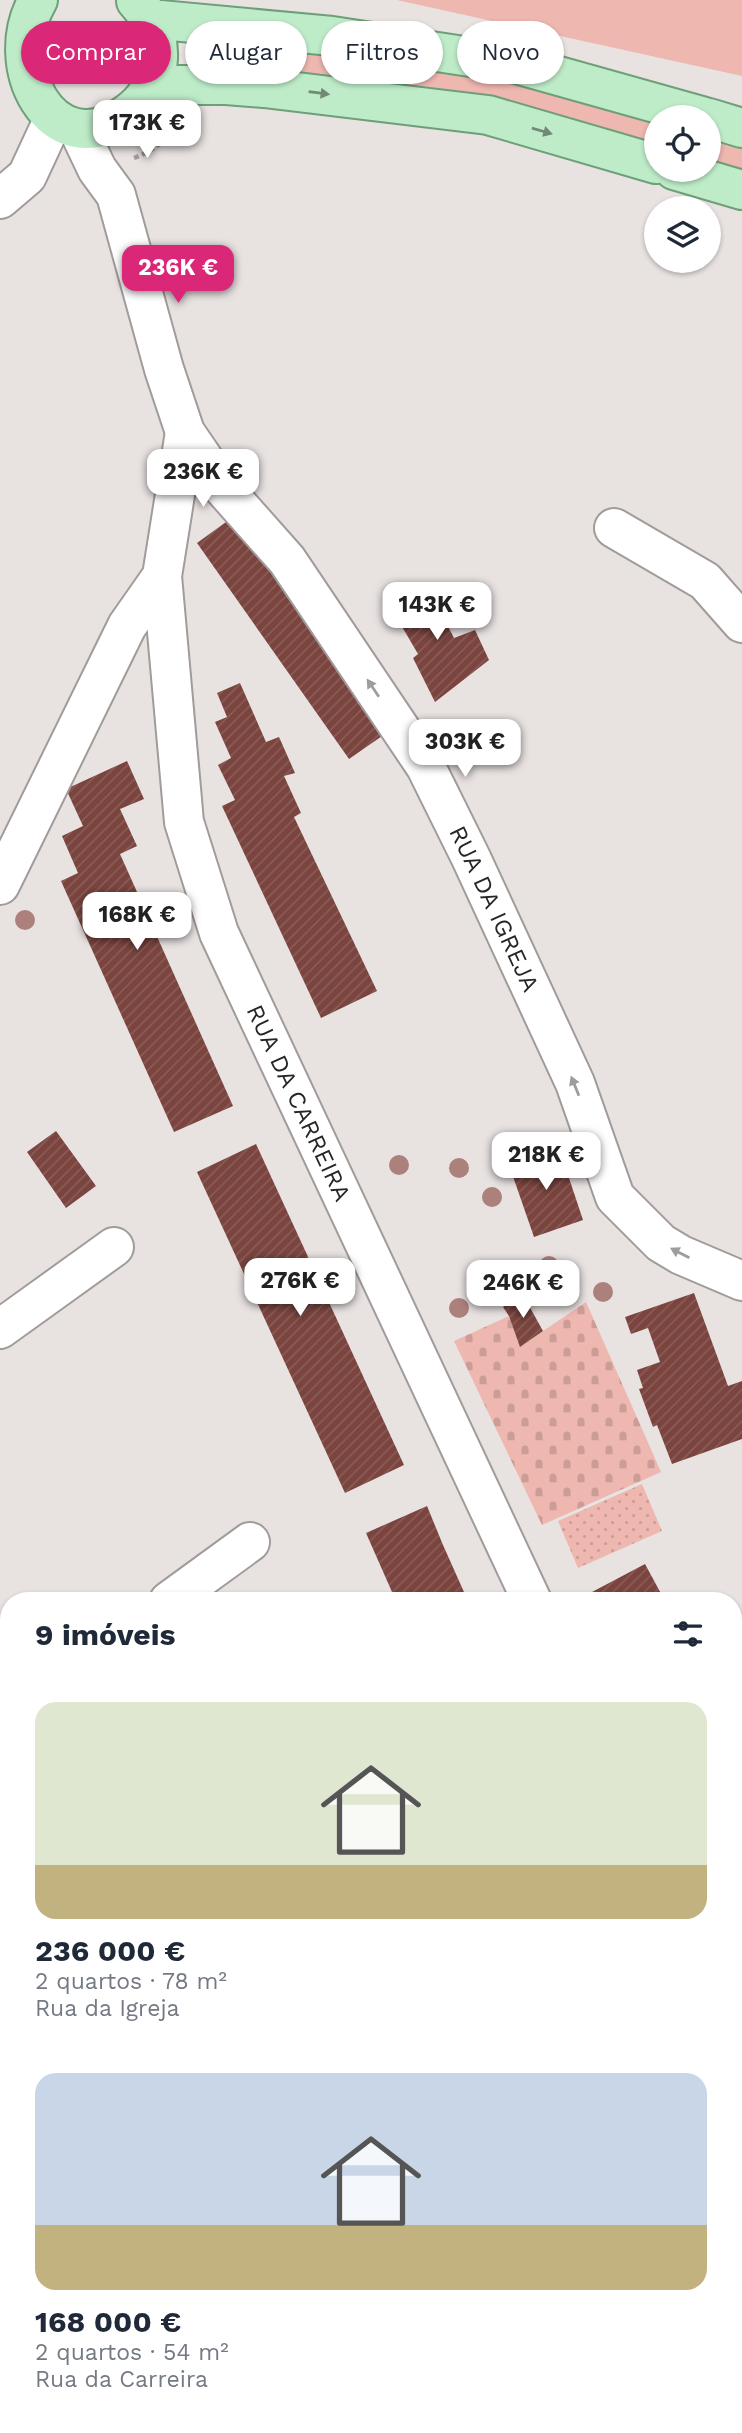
<!DOCTYPE html>
<html lang="pt">
<meta charset="utf-8">
<style>
:root{--surface:#fff;--page:#f6f6f7;--text:#1f2937;--muted:#747a83;--accent:#db2777}
body{margin:0;font-family:"Work Sans",sans-serif;background:var(--page);color:var(--text);height:100vh;display:flex;flex-direction:column;font-size:26px;white-space:nowrap}
*{box-sizing:border-box;margin:0}
p{font-size:23px;color:var(--muted)}
.icon{flex:none;width:38px;height:38px;fill:none;stroke:currentColor;stroke-width:2;stroke-linecap:round;stroke-linejoin:round}
.map{position:relative;flex:1;overflow:hidden}
.side{position:absolute;left:0px;top:1592px;width:742px;height:842px;display:flex;flex-direction:column;background:var(--surface);border-radius:28px 28px 0 0;box-shadow:0 2px 5px #0004}
.side>*{flex:none}
.hud{position:absolute;left:21px;top:21px;width:700px;height:63px;display:flex;gap:14px}
.fabs{position:absolute;left:644px;top:105px;display:grid;gap:14px}
.fabs a{display:grid;place-items:center;width:77px;height:77px;border-radius:50%;background:var(--surface);box-shadow:0 2px 5px #0004;font-size:35px}
.price{position:absolute;translate:-50% -60px;padding:0 16px;border-radius:14px;background:#fff;color:#222;font-size:23px;line-height:46px;filter:drop-shadow(0 2px 4px #0008)}
.price::after{content:'';position:absolute;left:50%;top:42px;width:21px;height:16px;margin-left:-10px;background:inherit;clip-path:polygon(0 0,100% 0,50% 100%)}
.price.on{background:var(--accent);color:#fff}
ul{padding:0;list-style:none}
li{display:grid;align-content:center;gap:14px;height:371px;padding:0 35px}
li span{display:grid;place-items:center;height:217px;border-radius:21px;color:#555}
li>.icon{margin-inline-start:auto}
span .icon{width:126px;height:126px;fill:#fffc;stroke-width:1}
li b{font-size:30px}
h2{display:flex;justify-content:space-between;align-items:center;height:84px;padding:0 35px;font-size:30px}
.pill{padding:0 24px;border-radius:32px;background:var(--surface);box-shadow:0 2px 5px #0004;font-size:24px;line-height:63px}
.pill.on{background:var(--accent);color:#fff}
.map>svg:first-child{display:block}
.green{fill:#eeb7b0}
.cemetery{fill:url(#cemetery-stones)}
.park{fill:url(#park-dots)}
.building{fill:url(#building-hatch)}
.lines{fill:none;stroke-linecap:round;stroke-linejoin:round}
.minor-casing{stroke:#a19b9a;stroke-width:42}
.major-casing{stroke:#6e9f78;stroke-width:42}
.path{stroke:#a29d9c;stroke-width:4.5;stroke-dasharray:5 3.5;stroke-linecap:butt}
.minor{stroke:#fff;stroke-width:38}
.major{stroke:#beecc8;stroke-width:38}
.tree{fill:#ac817c}
.oneway{fill:#738976}
.oneway2{fill:#9e9d9d}
.labels{text-anchor:middle;dominant-baseline:central;stroke-width:7;stroke-linejoin:round;paint-order:stroke}
.street-label{font-size:24px;fill:#282625;stroke:#e8e2e1}
</style>
<div class="map">
<svg width="742" height="2433" viewBox="0 0 742 2433">
<defs>
<pattern id="cemetery-stones" width="16" height="16" patternUnits="userSpaceOnUse" patternTransform="scale(1.75)"><rect width="16" height="16" fill="#eeb7b0"/><path d="M2 7V4a2 2 0 0 1 4 0v3zM10 15v-3a2 2 0 0 1 4 0v3z" fill="#cc9d97"/></pattern>
<pattern id="park-dots" width="8" height="8" patternUnits="userSpaceOnUse" patternTransform="scale(1.75)"><rect width="8" height="8" fill="#eeb7b0"/><path d="M2 2h.1M6 6h.1" fill="none" stroke="#cc9d97" stroke-width="1.8" stroke-linecap="round"/></pattern>
<pattern id="building-hatch" width="6" height="6" patternUnits="userSpaceOnUse" patternTransform="scale(1.75)"><rect width="6" height="6" fill="#7b443e"/><path d="M-1 1l2-2M0 6l6-6M5 7l2-2" fill="none" stroke="#885c58"/></pattern>
</defs>
<rect width="100%" height="100%" fill="#e8e2e1"/>
<path class="green" d="M397 0H742V76Z
M246 45 386 53 564 93 656 120V152L551 119 374 82 244 69Z
M709 135 742 145V178L709 168Z"/>
<path class="cemetery" d="M586 1302 661 1472 542 1525 454 1341 509 1316 521 1346Z"/>
<path class="park" d="M642 1484 662 1531 578 1568 558 1521Z"/>
<path class="building" d="M233 517 385 734 349 759 197 543Z
M425 582 454 638 475 630 489 660 435 702 413 658 418 654 387 601Z
M240 683 266 742 279 737 295 773 284 776 301 813 294 817 377 991 321 1018 222 806 235 800 218 765 231 758 215 722 227 717 217 693Z
M127 761 144 799 120 809 137 846 120 854 233 1106 174 1132 61 881 78 873 62 836 83 826 66 789Z
M56 1131 96 1186 66 1208 27 1152Z
M256 1144 404 1465 345 1493 197 1172Z
M559 1148 583 1220 534 1237 509 1165Z
M694 1293 728 1386 742 1381V1439L672 1464 657 1425 653 1427 639 1389 643 1388 637 1370 660 1362 648 1328 631 1334 625 1317Z
M523 1295 543 1331 520 1347 509 1316 503 1307Z
M427 1506 443 1545 468 1601H396L366 1533Z
M645 1564 665 1601H597L592 1592Z
M335 2426H383L373 2433H340Z
M397 2426H441L430 2433H402Z"/>
<g class="lines">
<g class="minor-casing">
<g id="minor">
<path id="s1" d="M78 129 97 169 116 195 164 369 185 432 224 489 287 560 426 767 471 858 575 1083 615 1197 661 1243 681 1255 742 1281"/>
<path d="M0 199 27 176 53 120"/>
<path d="M614 528 705 581 742 623"/>
<path id="s2" d="M162 576 184 822 219 933 532 1601"/>
<path d="M0 885 127 626 162 576 185 432"/>
<path d="M0 1329 114 1247"/>
<path d="M169 1601 250 1542"/>
<path d="M0 1724 9 1718"/>
<path d="M733 1776 742 1778"/>
<path d="M166 2426 171 2433"/>
<path d="M137 2433 138 2426"/>
</g>
</g>
<g class="major-casing">
<path id="major" d="M38 0C0 64 51 165 124 116 140 105 150 94 155 75 163 48 155 22 136 1
M150 19 332 36 516 64 705 117
M153 85H226L264 88 488 115 656 164
M709 118 742 128
M674 170 742 190"/>
</g>
<path class="path" d="M134 158C154 151 169 138 181 120"/>
<use href="#minor" class="minor"/>
<use href="#major" class="major"/>
</g>
<g class="tree">
<circle cx="25" cy="920" r="10"/>
<circle cx="399" cy="1165" r="10"/>
<circle cx="459" cy="1168" r="10"/>
<circle cx="492" cy="1197" r="10"/>
<circle cx="549" cy="1266" r="10"/>
<circle cx="603" cy="1292" r="10"/>
<circle cx="459" cy="1308" r="10"/>
</g>
<defs><path id="oneway-solid" d="M-6-.8H1V-3.2L6.5 0L1 3.2V.8H-6Z" transform="scale(1.75)"/></defs>
<g class="oneway">
<use href="#oneway-solid" transform="translate(319 93) rotate(7)"/>
<use href="#oneway-solid" transform="translate(542 131) rotate(16)"/>
</g>
<g class="oneway2">
<use href="#oneway-solid" transform="translate(373 688) rotate(-124)"/>
<use href="#oneway-solid" transform="translate(575 1086) rotate(-112)"/>
<use href="#oneway-solid" transform="translate(680 1253) rotate(-153)"/>
</g>
<g class="labels">
<g class="street-label">
<text stroke="none"><textPath href="#s1" startOffset="894">RUA DA IGREJA</textPath></text>
<text stroke="none"><textPath href="#s2" startOffset="551">RUA DA CARREIRA</textPath></text>
</g>
</g>
</svg>
<div class="fabs">
<a><svg class="icon" aria-label="locate" viewBox="0 0 24 24"><circle cx="12" cy="12" r="6"/><path d="M12 2v4M12 18v4M2 12h4M18 12h4"/></svg></a>
<a><svg class="icon" aria-label="layers" viewBox="0 0 24 24"><path d="M12 4l9 5-9 5-9-5zM3 14l9 5 9-5"/></svg></a>
</div>
<b class="price" style="left:147px;top:160px">173K €</b>
<b class="price on" style="left:178px;top:305px">236K €</b>
<b class="price" style="left:203px;top:509px">236K €</b>
<b class="price" style="left:437px;top:642px">143K €</b>
<b class="price" style="left:465px;top:779px">303K €</b>
<b class="price" style="left:137px;top:952px">168K €</b>
<b class="price" style="left:546px;top:1192px">218K €</b>
<b class="price" style="left:300px;top:1318px">276K €</b>
<b class="price" style="left:523px;top:1320px">246K €</b>
<div class="hud">
<a class="pill on">Comprar</a>
<a class="pill">Alugar</a>
<a class="pill">Filtros</a>
<a class="pill">Novo</a>
</div>
<section class="side">
<h2>9 imóveis<svg class="icon" aria-label="filters" viewBox="0 0 24 24"><path d="M4 7h16M4 17h16"/><circle cx="9" cy="7" r="2"/><circle cx="15" cy="17" r="2"/></svg></h2>
<ul>
<li><span style="background:linear-gradient(#dfe7d0 75%,#c2b280 0)"><svg class="icon" aria-label="home" viewBox="0 0 24 24"><path d="M3 11l9-7 9 7M6 9v11h12V9"/></svg></span><div><b>236 000 €</b><p>2 quartos · 78 m²</p><p>Rua da Igreja</p></div></li>
<li><span style="background:linear-gradient(#c9d6e8 70%,#c2b280 0)"><svg class="icon" aria-label="home" viewBox="0 0 24 24"><path d="M3 11l9-7 9 7M6 9v11h12V9"/></svg></span><div><b>168 000 €</b><p>2 quartos · 54 m²</p><p>Rua da Carreira</p></div></li>
</ul>
</section>
</div>
